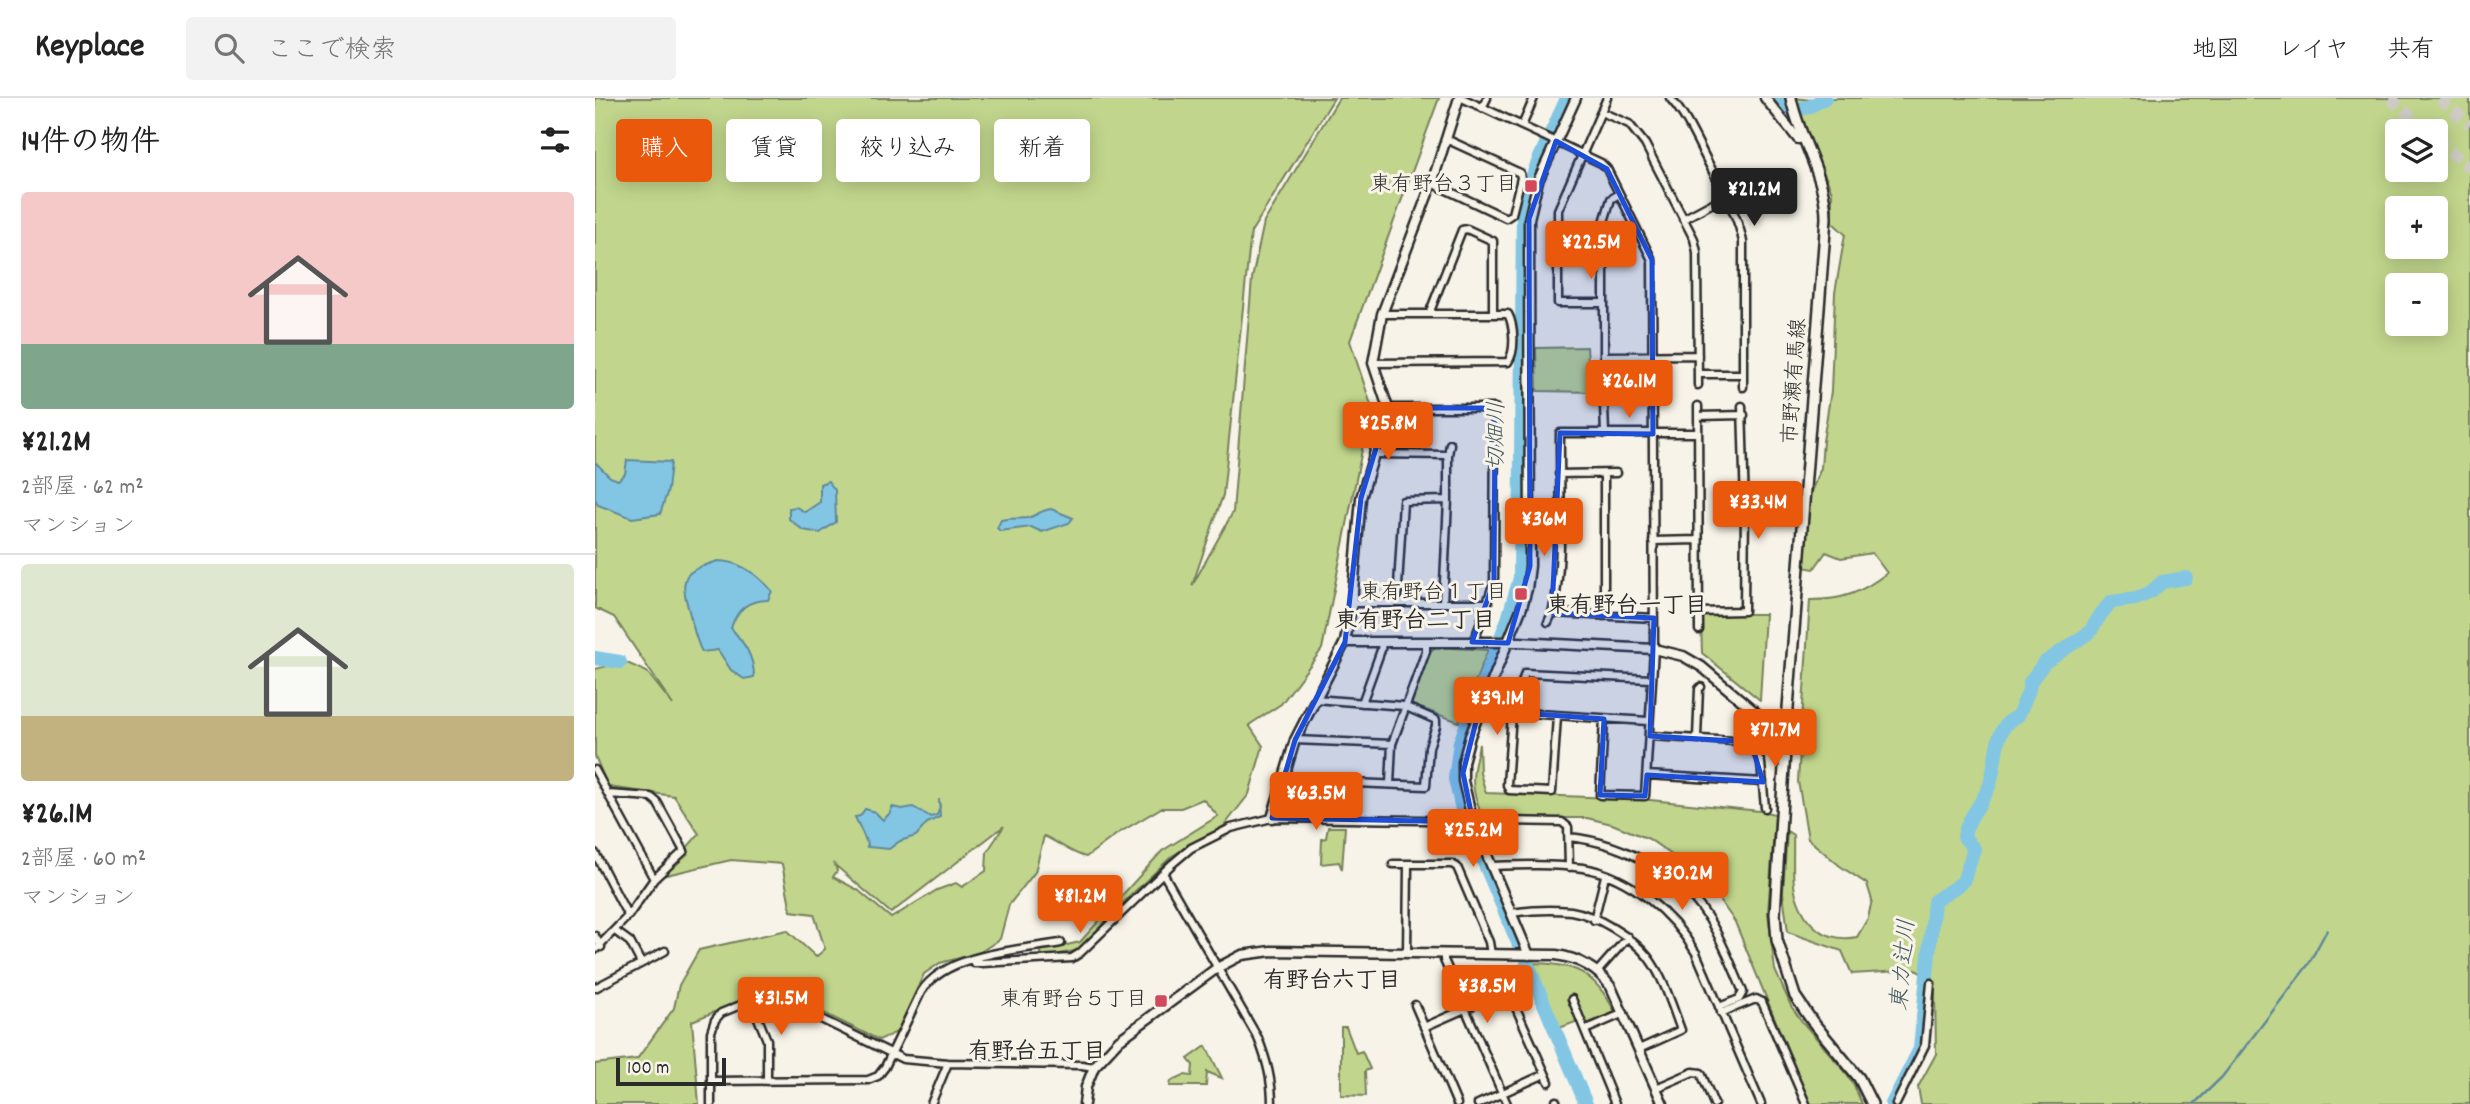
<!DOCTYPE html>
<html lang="ja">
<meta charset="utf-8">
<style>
:root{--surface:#fff;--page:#f2f2f2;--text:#222;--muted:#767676;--line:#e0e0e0;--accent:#ea580c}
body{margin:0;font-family:Dekko,"Klee One",sans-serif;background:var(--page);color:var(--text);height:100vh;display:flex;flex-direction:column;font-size:26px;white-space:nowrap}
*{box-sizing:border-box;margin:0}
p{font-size:23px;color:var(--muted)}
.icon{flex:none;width:38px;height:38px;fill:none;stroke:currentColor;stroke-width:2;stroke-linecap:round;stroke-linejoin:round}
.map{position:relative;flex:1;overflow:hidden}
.side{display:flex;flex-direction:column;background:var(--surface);width:595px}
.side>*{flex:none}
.banner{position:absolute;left:21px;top:21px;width:665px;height:63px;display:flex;gap:14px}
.controls{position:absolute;left:1790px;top:21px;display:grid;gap:14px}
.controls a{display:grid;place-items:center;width:63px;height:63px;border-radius:7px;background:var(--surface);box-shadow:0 4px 18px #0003;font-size:35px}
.scale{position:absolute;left:21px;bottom:18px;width:110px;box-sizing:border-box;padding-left:7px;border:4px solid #2b2b2b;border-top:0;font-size:19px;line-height:24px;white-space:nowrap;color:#2b2b2b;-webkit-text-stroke:5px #f7f3e8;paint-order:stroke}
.price{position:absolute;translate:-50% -60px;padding:0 16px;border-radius:7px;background:var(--accent);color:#fff;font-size:23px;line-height:46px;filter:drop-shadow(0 2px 4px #0008)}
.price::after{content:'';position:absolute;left:50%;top:42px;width:21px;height:16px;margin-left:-10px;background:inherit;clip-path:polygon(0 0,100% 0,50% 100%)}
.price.current{background:#222;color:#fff}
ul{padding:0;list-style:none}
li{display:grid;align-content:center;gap:14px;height:371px;padding:0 21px}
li+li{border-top:2px solid var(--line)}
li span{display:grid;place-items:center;height:217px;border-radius:7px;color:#555}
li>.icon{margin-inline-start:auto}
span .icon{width:126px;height:126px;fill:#fffc;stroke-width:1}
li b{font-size:30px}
h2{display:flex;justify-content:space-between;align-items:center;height:84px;padding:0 21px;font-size:30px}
.pill{padding:0 24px;border-radius:7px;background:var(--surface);box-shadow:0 4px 18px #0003;font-size:24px;line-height:63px}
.pill.current{background:var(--accent);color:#fff}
header{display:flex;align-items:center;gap:42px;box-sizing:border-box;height:98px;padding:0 35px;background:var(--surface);border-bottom:2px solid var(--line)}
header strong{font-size:33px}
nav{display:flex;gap:38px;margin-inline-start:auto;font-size:24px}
.search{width:490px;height:63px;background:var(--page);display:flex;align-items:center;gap:18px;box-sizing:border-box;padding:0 24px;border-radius:7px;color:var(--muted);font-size:26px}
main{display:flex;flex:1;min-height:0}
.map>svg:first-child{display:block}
.green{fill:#c1d68c;stroke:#76805c;stroke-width:2;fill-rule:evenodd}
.water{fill:#83c6e4;stroke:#60889a;stroke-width:2}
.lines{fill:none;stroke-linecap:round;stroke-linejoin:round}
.stream{stroke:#60889a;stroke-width:2.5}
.river{stroke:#83c6e4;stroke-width:14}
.motorway-tunnel{stroke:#cecbc2;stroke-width:12;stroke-dasharray:12 6;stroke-linecap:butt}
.minor-casing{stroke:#2b2b2b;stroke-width:11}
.tertiary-casing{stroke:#2b2b2b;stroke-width:13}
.secondary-casing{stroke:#2b2b2b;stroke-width:14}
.minor{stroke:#f7f3e8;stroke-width:6}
.tertiary{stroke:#f7f3e8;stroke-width:8}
.secondary{stroke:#f7f3e8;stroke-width:9}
.marked{fill:#1d4ed8;fill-opacity:0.2;stroke:#1d4ed8;stroke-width:5;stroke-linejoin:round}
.poi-dot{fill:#d1495b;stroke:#f7f3e8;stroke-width:2.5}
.labels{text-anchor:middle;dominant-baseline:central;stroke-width:6;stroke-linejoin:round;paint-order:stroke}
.poi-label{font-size:21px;fill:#2b2b2b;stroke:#f7f3e8;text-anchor:end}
.street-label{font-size:21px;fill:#2b2b2b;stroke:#f7f3e8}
.water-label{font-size:23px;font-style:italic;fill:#455a62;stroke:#f7f3e8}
.neighbourhood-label{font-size:23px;font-weight:bold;fill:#2b2b2b;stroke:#f7f3e8}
</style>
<header>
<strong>Keyplace</strong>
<div class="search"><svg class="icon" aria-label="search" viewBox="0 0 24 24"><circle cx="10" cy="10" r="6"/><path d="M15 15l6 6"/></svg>ここで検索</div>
<nav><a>地図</a><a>レイヤ</a><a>共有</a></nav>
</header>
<main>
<section class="side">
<h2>14件の物件<svg class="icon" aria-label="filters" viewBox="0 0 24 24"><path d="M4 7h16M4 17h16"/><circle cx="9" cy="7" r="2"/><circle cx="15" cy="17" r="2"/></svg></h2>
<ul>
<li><span style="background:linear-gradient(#f6c9c9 70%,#7fa58c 0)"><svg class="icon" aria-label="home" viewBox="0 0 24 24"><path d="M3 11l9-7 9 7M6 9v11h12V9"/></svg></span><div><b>¥21.2M</b><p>2部屋 · 62 m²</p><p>マンション</p></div></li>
<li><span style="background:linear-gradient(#dfe7d0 70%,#c2b280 0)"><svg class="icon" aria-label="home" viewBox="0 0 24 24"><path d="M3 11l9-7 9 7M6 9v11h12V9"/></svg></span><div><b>¥26.1M</b><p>2部屋 · 60 m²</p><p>マンション</p></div></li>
</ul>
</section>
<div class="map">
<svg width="1875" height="1006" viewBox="0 0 1875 1006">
<rect width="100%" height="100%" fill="#f7f3e8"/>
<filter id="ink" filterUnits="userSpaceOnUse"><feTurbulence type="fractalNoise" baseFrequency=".0143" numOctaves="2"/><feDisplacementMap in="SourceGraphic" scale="14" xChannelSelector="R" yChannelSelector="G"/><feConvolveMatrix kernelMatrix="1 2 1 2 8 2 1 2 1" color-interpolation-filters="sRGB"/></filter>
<g filter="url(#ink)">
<path class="green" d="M0 0H739L656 134 628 397 597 488 638 414 657 181 669 124 744 0H844L755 243 776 307 727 551 686 606 654 627 668 648 654 696 629 728 577 758 535 798 484 852 455 858 447 857 445 853 485 844 567 753 623 718 608 701 586 710H566L522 736 491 759C477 756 463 744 449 738L440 774 414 807 405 841 384 855 345 865 329 876 302 934 284 942 178 890 97 923 104 1006H0V966L42 961 79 910 84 887 104 852 192 832 221 859 230 851 219 816 196 813 187 766 136 762 67 778 104 736 79 698 13 689 0 658V571L30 564 52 574 78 607 19 519 0 510ZM409 728 392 754 391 773 367 789 361 785 342 792 296 820 263 792 238 779 242 773 240 767 296 815Z
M1200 0 1216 2 1220 0H1875V1006H1326L1323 989 1341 956 1340 893 1335 881 1321 872 1257 876 1247 853 1193 834 1188 795 1192 733 1198 737C1199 754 1196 782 1201 797 1210 827 1231 845 1262 839L1273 820 1277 802 1272 786 1245 768 1213 741 1203 683 1215 502C1248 502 1266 495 1292 475L1277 455 1246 460 1231 454 1219 471 1208 469 1215 396 1226 370 1228 343 1236 293 1240 195 1250 136 1237 124V94L1205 20ZM1802 33H1841V72H1802ZM1802 110H1841V149H1802ZM1802 187H1841V226H1802Z
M992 249 993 263H1006L1007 289 1001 294 942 293 941 250Z
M1111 516H1170L1165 602 1107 555 1106 522Z
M841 549 893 552 864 624 817 607 815 602 833 555Z
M884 646 885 675 891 695 1045 701 1165 713 1180 716 1173 815 1180 872 1196 908 1208 925 1247 970 1259 987 1267 1006H1215L1140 824 1119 794 1098 772 1054 741 1017 726 992 720H884C887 710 880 702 879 692 876 677 881 661 884 646Z
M733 729H750L747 771 744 764 726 766 727 741 731 740Z
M934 865C979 865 999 873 1020 914L994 925 988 921 962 931Z
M746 929H751L761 955 767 953 775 971 770 973 771 998 746 997Z
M611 948 627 980 612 974 611 988H575L576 983 589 977 597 978 598 967 593 961Z"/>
<path class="water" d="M32 362 76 364 73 392 65 416 37 420 3 407 0 401V364L15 379 23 382 30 376Z
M233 383 240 392 241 424 225 435 208 432 194 421V410L201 409 210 414 225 404V386Z
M456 411 478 420 474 425 447 434 436 429 405 433 402 430 406 422C415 420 424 421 432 420 441 418 446 412 456 411Z
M123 463C144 463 163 477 177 493L173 502C153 502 142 511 136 530 149 545 159 558 159 579L149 581 136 572 123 552 107 554C100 541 98 527 94 513 84 477 88 474 123 463Z
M344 701 345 719 332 725 321 738 305 743 294 751 272 749 273 747 260 719 265 718 270 711 280 714 288 722 295 715 297 709 307 711 318 709 336 719 342 717 345 709Z"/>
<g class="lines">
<path class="stream" d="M1599 1006 1627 979 1713 867 1732 832"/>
<path class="river" d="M1182 0 1193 13 1214 9 1230 0
M0 560 25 564
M868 716 860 681 865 644 913 521 925 480 928 112C936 72 956 37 972 0
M874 729 924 847
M932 865 991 1006
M1297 1006 1325 951 1339 803 1368 784 1379 751 1369 739C1371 722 1386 707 1393 691 1404 668 1395 629 1423 618L1434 592 1435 584 1449 565 1495 534 1506 516 1516 504 1541 501 1556 494 1567 484 1591 480"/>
<path class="motorway-tunnel" d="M1795 0 1832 33
M1845 0 1875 27
M1841 41 1875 70"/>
<g class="minor-casing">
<path id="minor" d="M867 0 1006 65 1012 71 1057 162 1059 551 1050 698 1005 697 1009 621
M1075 0C1093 20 1103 46 1116 70 1128 94 1143 117 1148 144V289
M887 10 892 0
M1006 14 1034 26 1050 46 1099 141 1102 154 1103 287
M927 28 939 0
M837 85 911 120 917 116 926 80 925 75 851 41
M1088 121 1131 98
M1009 205H963V112L1012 0
M834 216 867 132 872 131 898 143V216
M1010 258 1103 257
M778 265 913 264C921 253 919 227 913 216H787
M1103 276H1148
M1009 290V124L1016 101 1024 96
M1009 307 1010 336
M1103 308 1104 532
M793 310H900L899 484 879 544
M1103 318 1149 317
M781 356 853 357V402
M853 357 855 346
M964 376 1021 375
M1009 376V518
M1058 443 1103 442
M757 505H893
M802 505 808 403 853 402 848 505
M1103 514 1149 513 1150 409 1147 308
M957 515 1059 520
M953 524C971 491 964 377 965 335H1103
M767 605 786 552 787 544
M884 612 1053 623
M962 618 957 694 914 692 912 687 917 616 930 575 1056 581
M1055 638 1156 644 1166 665 1170 710
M1102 639 1104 591 1106 589
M700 642 797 646
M0 672 13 696 56 699 62 704 89 753 59 781 33 818 0 852
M1052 677 1168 684
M688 682 831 688 834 649 841 628V622L809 608 720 601
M795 686 797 646 831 553V544
M13 696 59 781
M974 739C1031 745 1092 779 1119 830 1130 850 1139 872 1148 894L1144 901 1124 909
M0 755 33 818
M798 766H857L862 769 894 844 896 856
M897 768C927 767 958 766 988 770 1035 778 1077 815 1101 855L1166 1006
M568 775 663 940C672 963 677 982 677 1006
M916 815C935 812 957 811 976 813 1001 817 1037 839 1053 859 1069 880 1077 908 1086 932L1044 951
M999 822 1010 778
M20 833 35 844 46 865
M0 838 6 849
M812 855 813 766
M849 856V862L912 1006
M378 862 379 865H387L477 860 485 855 577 766 596 750 636 730 677 720 967 724 973 729 974 769
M1002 874 1033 839
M0 890 70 853
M977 901 1020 1006
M156 903 172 942V983
M820 907 862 1006
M1126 915 1161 901 1167 904 1211 1006
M829 929 913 892 954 984
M990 932 1029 915
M116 983 273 982 283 978 290 969 326 894C351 855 424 852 466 845
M1061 990 1098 974 1106 975 1119 1006
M961 1003 962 1006
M116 1006V934L120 922 126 915 170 897 185 901 308 961 353 965 487 967 499 969
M336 1006 353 965
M883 1006 950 976
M1301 1006 1330 947 1336 885"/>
</g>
<g class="tertiary-casing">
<path id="tertiary" d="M1170 0 1203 41 1208 40
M750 544H923L1059 551 1088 558 1107 569 1184 634 1191 636
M677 720 700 642 750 544 757 505 766 400 793 310 778 265 787 216 837 85 864 0
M934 857 878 724 868 683V664L875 638 927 509 932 491 935 468 934 121 943 83 981 0
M489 1006 491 989 499 969 524 942 622 870 647 857 676 853 961 857C983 860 1003 871 1016 889L1068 1006"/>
</g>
<g class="secondary-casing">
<path id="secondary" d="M1196 0C1204 41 1231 78 1231 120L1191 636 1180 816 1182 842 1200 898 1217 923 1264 980 1277 1006"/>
</g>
<use href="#minor" class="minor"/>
<use href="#tertiary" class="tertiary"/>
<use href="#secondary" class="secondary"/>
</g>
</g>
<path class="marked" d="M961 43 1012 71 1057 162 1058 336 965 335 957 515 1059 520 1055 638 1156 644 1168 684 1052 677 1050 698 1005 697 1009 621 884 612 868 675 878 724 677 720 700 642 750 544 766 400 793 310H900L899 484 877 544 913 545 935 468 934 121Z"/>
<g class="poi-dot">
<rect x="929" y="81" width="14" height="14" rx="3.5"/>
<rect x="919" y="489" width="14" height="14" rx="3.5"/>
<rect x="559" y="896" width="14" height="14" rx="3.5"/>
</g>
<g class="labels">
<g class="poi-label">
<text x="922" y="88">東有野台３丁目</text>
<text x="912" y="496">東有野台１丁目</text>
<text x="552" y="903">東有野台５丁目</text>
</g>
<g class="street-label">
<text transform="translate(1201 283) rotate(-86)">市野瀬有馬線</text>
</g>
<g class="water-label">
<text transform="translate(903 338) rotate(-89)">切畑川</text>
<text transform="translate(1310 867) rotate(-85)">東カ辻川</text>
</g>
<g class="neighbourhood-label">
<text x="1032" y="509">東有野台一丁目</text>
<text x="820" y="524">東有野台二丁目</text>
<text x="737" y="884">有野台六丁目</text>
<text x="442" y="955">有野台五丁目</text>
</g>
</g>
</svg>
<div class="controls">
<a><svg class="icon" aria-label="layers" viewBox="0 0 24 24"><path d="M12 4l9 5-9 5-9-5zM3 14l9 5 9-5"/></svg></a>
<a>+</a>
<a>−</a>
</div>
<div class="scale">100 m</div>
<b class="price current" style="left:1159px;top:130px">¥21.2M</b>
<b class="price" style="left:996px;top:183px">¥22.5M</b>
<b class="price" style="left:1034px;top:322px">¥26.1M</b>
<b class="price" style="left:793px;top:364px">¥25.8M</b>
<b class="price" style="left:1163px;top:443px">¥33.4M</b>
<b class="price" style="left:949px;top:460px">¥36M</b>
<b class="price" style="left:902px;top:639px">¥39.1M</b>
<b class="price" style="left:1180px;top:671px">¥71.7M</b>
<b class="price" style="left:721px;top:734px">¥63.5M</b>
<b class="price" style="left:878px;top:771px">¥25.2M</b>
<b class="price" style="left:1087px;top:814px">¥30.2M</b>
<b class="price" style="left:485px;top:837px">¥81.2M</b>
<b class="price" style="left:892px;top:927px">¥38.5M</b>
<b class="price" style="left:186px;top:939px">¥31.5M</b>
<div class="banner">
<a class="pill current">購入</a>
<a class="pill">賃貸</a>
<a class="pill">絞り込み</a>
<a class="pill">新着</a>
</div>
</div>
</main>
